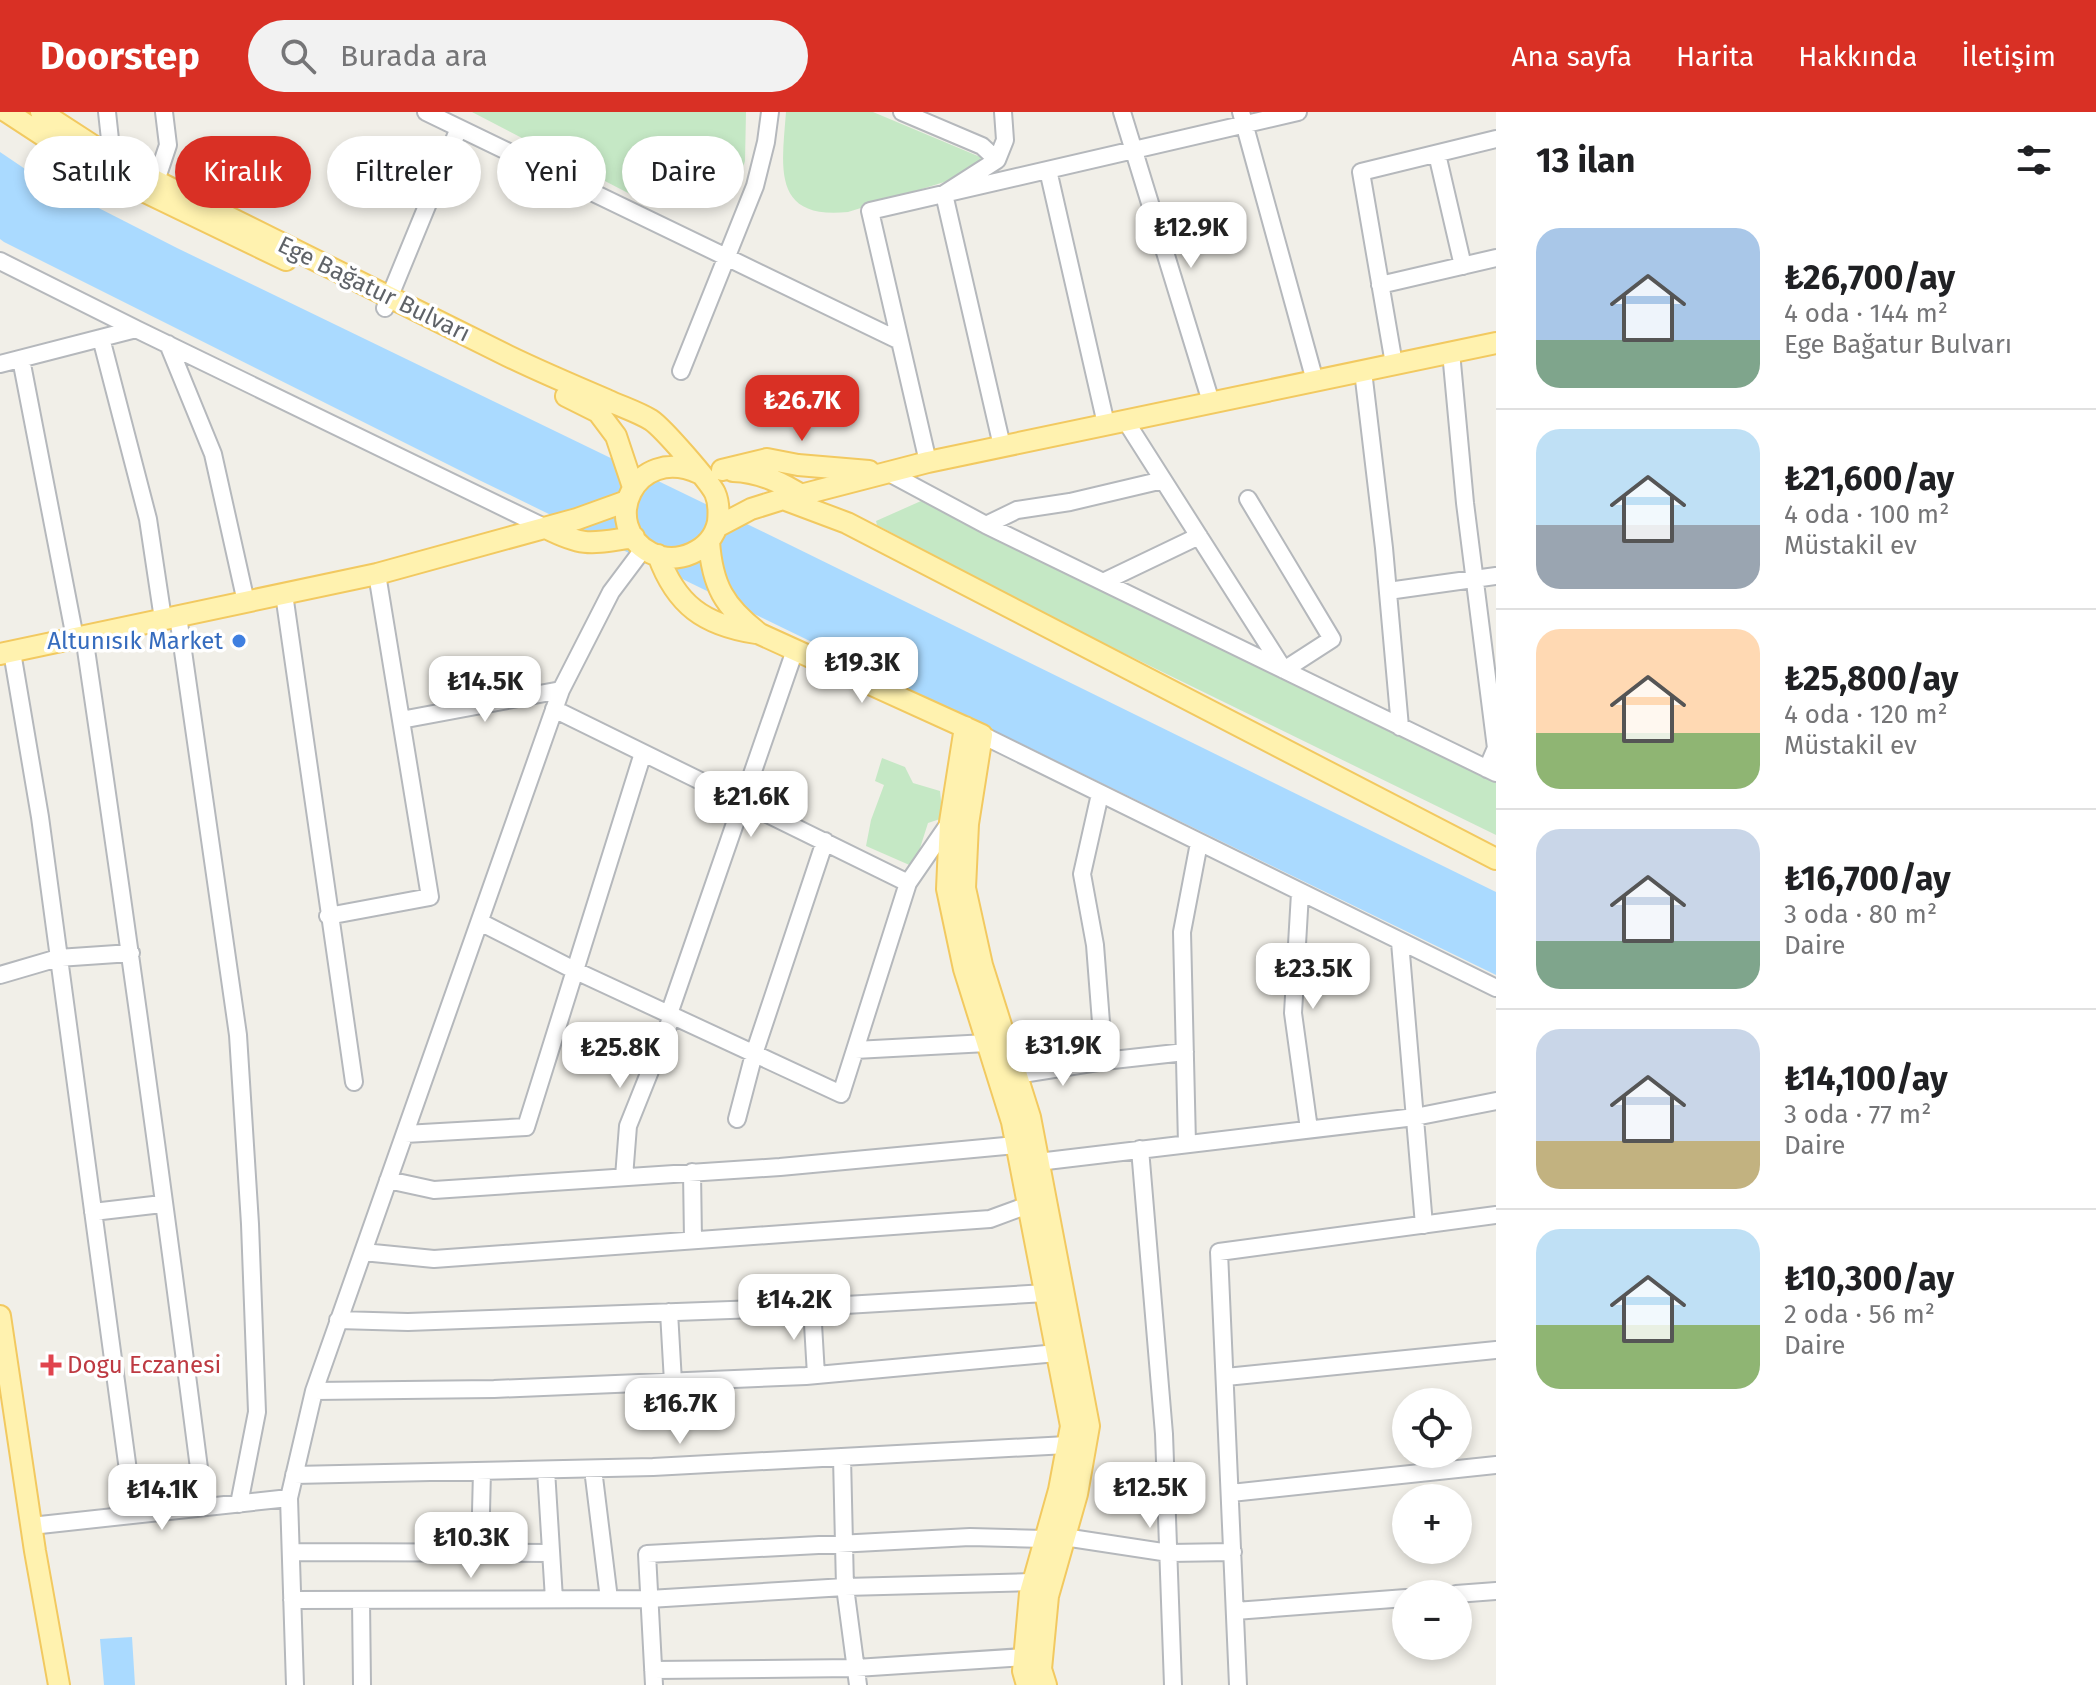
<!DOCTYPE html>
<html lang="tr">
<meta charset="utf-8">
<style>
:root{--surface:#fff;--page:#f2f2f2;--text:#202124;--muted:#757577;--line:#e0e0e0;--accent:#d93025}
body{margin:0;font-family:"Fira Sans",sans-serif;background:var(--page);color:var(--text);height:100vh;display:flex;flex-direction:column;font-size:30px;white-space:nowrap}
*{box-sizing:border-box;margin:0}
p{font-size:26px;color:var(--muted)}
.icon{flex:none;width:44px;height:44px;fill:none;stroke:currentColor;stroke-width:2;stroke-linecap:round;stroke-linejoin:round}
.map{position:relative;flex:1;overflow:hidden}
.drawer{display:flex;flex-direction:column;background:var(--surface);width:600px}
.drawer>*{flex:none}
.top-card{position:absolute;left:24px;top:24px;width:760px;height:72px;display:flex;gap:16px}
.fabs{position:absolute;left:1392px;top:1276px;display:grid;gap:16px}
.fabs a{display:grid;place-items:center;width:80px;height:80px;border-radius:50%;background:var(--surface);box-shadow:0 4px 12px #0003;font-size:40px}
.price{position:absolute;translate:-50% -68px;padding:0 18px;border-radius:16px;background:#fff;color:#222;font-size:26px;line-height:52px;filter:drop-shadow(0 2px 4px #0008)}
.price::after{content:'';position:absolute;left:50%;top:48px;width:24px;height:18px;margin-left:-12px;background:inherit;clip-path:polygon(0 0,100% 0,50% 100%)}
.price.current{background:var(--accent);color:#fff}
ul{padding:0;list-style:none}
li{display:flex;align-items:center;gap:24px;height:200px;padding:0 40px}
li+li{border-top:2px solid var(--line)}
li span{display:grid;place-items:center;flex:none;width:224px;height:160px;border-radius:24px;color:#555}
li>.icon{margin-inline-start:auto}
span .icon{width:96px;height:96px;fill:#fffc;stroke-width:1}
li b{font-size:34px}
h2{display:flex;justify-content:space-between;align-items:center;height:96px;padding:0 40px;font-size:34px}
.pill{padding:0 28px;border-radius:36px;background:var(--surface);box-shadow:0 4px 12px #0003;font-size:28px;line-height:72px}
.pill.current{background:var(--accent);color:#fff}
header{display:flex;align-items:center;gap:48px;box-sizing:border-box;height:112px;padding:0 40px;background:var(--accent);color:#fff}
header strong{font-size:38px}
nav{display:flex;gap:44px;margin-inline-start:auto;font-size:28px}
.search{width:560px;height:72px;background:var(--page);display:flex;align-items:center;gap:20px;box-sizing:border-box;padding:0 28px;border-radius:44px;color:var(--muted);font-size:30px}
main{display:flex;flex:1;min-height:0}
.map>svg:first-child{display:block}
.green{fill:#c5e8c5}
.water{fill:#aadaff}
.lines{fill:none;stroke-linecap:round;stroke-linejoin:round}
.minor-casing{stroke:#b5b8bc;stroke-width:20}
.major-casing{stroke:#f2c960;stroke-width:24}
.minor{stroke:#fff;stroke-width:16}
.major{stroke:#fff2af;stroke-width:20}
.shop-dot{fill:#3f7fe0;stroke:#fff;stroke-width:3}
.health-dot{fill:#e0444e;stroke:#fff;stroke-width:3}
.labels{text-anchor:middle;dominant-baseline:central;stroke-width:7;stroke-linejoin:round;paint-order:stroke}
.street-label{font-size:24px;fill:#5f6368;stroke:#fff}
.shop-label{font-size:24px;fill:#366cbe;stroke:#fff;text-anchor:end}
.health-label{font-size:24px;fill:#be3a42;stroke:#fff;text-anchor:start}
</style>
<header>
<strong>Doorstep</strong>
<div class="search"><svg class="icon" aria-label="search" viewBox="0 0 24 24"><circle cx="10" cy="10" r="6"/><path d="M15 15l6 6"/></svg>Burada ara</div>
<nav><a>Ana sayfa</a><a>Harita</a><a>Hakkında</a><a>İletişim</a></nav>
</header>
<main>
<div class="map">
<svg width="1496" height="1573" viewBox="0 0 1496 1573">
<rect width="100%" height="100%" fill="#f1efe8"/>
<path class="green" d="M472 0H746L745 49 738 71 678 56 655 95Z
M786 0H873L985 47 986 57 848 100C771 108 782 54 786 0Z
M921 389 1496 669V723L1054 507 877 413 876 409Z
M882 646 905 655 913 671 940 679 943 706 928 711 914 755 866 734 871 708 884 673 875 669Z"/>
<path class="water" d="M0 40 34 63 177 136 784 430 1496 780V863L479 368 4 130 0 127Z
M132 1525 135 1573H104L100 1527Z"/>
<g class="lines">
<g class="minor-casing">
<path id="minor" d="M107 0 112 46
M426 0 900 229
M902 0 982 34 997 48
M1122 0 1211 290
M1241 0 1315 269
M1437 42 1463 154
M1048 58 1106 312
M156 69 168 33 164 0
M0 149 136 217
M1380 173 1496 146
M385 196 459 16
M101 226 148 407 163 507
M168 232 213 342 246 490
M1451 240 1465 391 1496 636 1487 657
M21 247 75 526
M0 252 136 217 546 416
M1394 252 1361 60 1496 27
M681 259 755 74 766 30 770 0
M1363 259 1384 436 1400 615
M1125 308 1284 558 1332 527 1248 387
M1002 334 944 82 997 48 1005 28 1003 0
M928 350 870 99 1298 0
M889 361 986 413 1496 661
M986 413 1017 398 1070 390 1163 368
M1103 470 1199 424
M1388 479 1496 464
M284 482 354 970
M178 504 238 923 250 1112 257 1300 239 1392
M84 524C127 814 167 1105 204 1395
M12 540 40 705 134 1403
M554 597 908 771
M401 608 561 578
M982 623 1496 876
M1100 682 1082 762 1095 833 1104 949
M1300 781 1293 901 1309 1017
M328 804 430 785 377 462
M480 810 576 859 841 982 908 771 950 710
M1400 830 1424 1113
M0 863 58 846 131 841
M669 902 795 538
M855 938 987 931
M1016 963 1104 949 1185 940
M737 1007 754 942 825 729
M405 1022 526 1015 643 641
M1187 1032 1182 820 1199 731
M1140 1037 1164 1322 1173 1573
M1038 1050 1415 1005 1496 989
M692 1060 693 1128
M624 1065 628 1014 672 904
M388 1068 434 1078 780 1055 1016 1033
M93 1100 162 1092
M363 1140 434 1147 990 1107 1028 1093
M812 1195 816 1263
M669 1200 673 1270
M338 1208 408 1210 812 1195 1046 1181
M1226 1265 1496 1238
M314 1279 494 1277 806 1264 1057 1241
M842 1345 845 1475 858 1573
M593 1357 609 1487
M546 1358 554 1487
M294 1363 653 1355 1067 1333
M1231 1381 1496 1353
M31 1414 289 1386
M1064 1425 1169 1441 1233 1440
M291 1440 551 1441
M480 1441 482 1359
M1456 1482 1496 1479
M292 1488 649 1487 845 1475 1033 1470
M361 1488 362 1573
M1235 1499 1406 1486
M653 1558 856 1556 1024 1545
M295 1573 289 1386 314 1279 561 578 611 480 644 436
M654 1573 647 1442 970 1425 1045 1427
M1238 1573 1219 1140 1496 1103"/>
</g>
<g class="major-casing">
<path id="major" d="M7 0 85 51 286 148
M41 0 112 46 156 69C274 127 391 186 508 244 541 260 574 274 607 288 622 295 638 300 651 308 663 316 709 369 715 381 719 390 719 400 718 410 712 439 677 454 651 441 599 414 634 332 699 361
M566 284 598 300 616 324 633 375
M722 358 767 347 798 353 869 359
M733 359C760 360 783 371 806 386
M785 387 928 350 1496 231
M717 415 751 397 783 387 847 411 1496 747
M546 416C586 436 592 431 634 425
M709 429C712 473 724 495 760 522L982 623 968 712 965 776 982 853 1030 1005 1089 1314 1077 1382 1048 1484 1041 1557 1046 1573
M658 443C676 493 704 513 756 521
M0 542 377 462 577 407 627 389
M965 615 950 710 947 777 964 857 1012 1010 1071 1314 1059 1378 1030 1481 1023 1559 1027 1573
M0 1204 35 1439 59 1573"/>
</g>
<use href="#minor" class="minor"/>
<use href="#major" class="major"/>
</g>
<circle class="shop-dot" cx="239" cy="529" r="8"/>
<path class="health-dot" d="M47 1241h8v8h8v8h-8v8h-8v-8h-8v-8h8z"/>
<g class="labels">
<g class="street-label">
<text transform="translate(374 177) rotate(26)">Ege Bağatur Bulvarı</text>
</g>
<g class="shop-label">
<text x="223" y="529">Altunısık Market</text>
</g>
<g class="health-label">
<text x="67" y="1253">Dogu Eczanesi</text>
</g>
</g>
</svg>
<div class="fabs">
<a><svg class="icon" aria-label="locate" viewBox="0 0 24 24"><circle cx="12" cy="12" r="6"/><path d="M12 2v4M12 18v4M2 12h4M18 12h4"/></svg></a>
<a>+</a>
<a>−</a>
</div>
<b class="price" style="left:1191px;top:158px">₺12.9K</b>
<b class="price current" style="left:802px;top:331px">₺26.7K</b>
<b class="price" style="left:862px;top:593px">₺19.3K</b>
<b class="price" style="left:485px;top:612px">₺14.5K</b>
<b class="price" style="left:751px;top:727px">₺21.6K</b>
<b class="price" style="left:1313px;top:899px">₺23.5K</b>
<b class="price" style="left:1063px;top:976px">₺31.9K</b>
<b class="price" style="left:620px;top:978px">₺25.8K</b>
<b class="price" style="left:794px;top:1230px">₺14.2K</b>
<b class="price" style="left:680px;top:1334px">₺16.7K</b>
<b class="price" style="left:1150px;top:1418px">₺12.5K</b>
<b class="price" style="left:162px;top:1420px">₺14.1K</b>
<b class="price" style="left:471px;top:1468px">₺10.3K</b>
<div class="top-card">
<a class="pill">Satılık</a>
<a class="pill current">Kiralık</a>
<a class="pill">Filtreler</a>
<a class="pill">Yeni</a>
<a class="pill">Daire</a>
</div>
</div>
<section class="drawer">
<h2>13 ilan<svg class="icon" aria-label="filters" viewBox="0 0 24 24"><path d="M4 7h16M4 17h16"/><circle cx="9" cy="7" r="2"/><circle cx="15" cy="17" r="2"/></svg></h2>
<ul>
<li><span style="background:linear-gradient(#a9c7e8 70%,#7fa58c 0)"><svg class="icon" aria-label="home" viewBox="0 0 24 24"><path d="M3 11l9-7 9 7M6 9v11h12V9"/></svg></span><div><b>₺26,700/ay</b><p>4 oda · 144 m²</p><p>Ege Bağatur Bulvarı</p></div></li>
<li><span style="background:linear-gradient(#bfe0f5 60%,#9aa5b1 0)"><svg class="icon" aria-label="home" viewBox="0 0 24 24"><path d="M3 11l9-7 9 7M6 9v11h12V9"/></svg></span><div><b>₺21,600/ay</b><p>4 oda · 100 m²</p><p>Müstakil ev</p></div></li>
<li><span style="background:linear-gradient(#ffd9b3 65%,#8fb573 0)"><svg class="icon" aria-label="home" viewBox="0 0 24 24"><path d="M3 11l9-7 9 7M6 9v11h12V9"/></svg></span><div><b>₺25,800/ay</b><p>4 oda · 120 m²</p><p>Müstakil ev</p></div></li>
<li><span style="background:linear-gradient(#c9d6e8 70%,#7fa58c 0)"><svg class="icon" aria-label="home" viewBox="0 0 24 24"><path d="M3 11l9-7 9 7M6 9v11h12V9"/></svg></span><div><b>₺16,700/ay</b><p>3 oda · 80 m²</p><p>Daire</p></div></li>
<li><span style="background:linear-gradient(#c9d6e8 70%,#c2b280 0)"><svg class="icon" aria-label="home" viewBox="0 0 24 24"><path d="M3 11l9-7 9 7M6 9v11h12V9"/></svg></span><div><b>₺14,100/ay</b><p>3 oda · 77 m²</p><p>Daire</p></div></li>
<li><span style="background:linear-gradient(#bfe0f5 60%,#8fb573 0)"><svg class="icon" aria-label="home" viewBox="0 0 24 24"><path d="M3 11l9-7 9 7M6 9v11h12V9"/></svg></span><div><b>₺10,300/ay</b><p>2 oda · 56 m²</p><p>Daire</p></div></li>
</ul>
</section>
</main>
